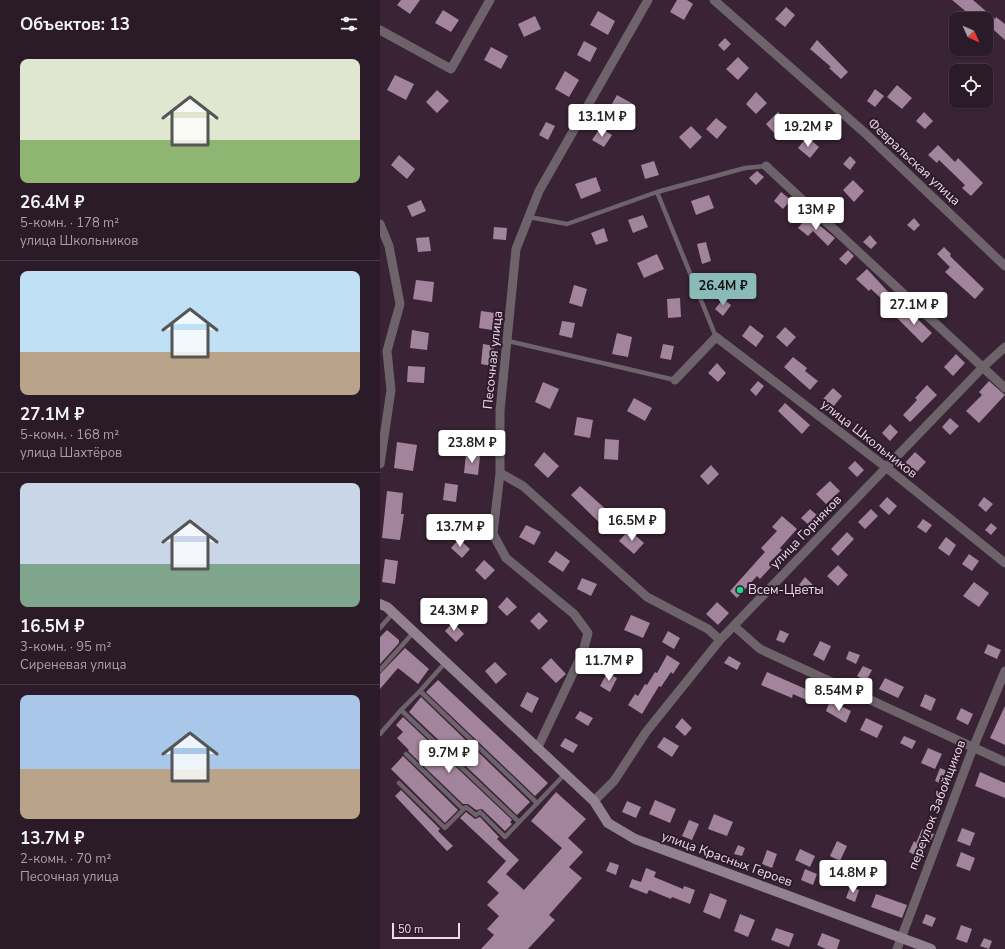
<!DOCTYPE html>
<html lang="ru">
<meta charset="utf-8">
<style>
:root{--surface:#2b1a28;--page:#332330;--text:#f1f3f6;--muted:#a6a1a8;--line:#473845;--accent:#8bbbb9}
body{margin:0;font-family:"Nunito Sans",sans-serif;background:var(--page);color:var(--text);height:100vh;display:flex;flex-direction:column;font-size:15px;white-space:nowrap}
*{box-sizing:border-box;margin:0}
p{font-size:13px;color:var(--muted)}
.icon{flex:none;width:22px;height:22px;fill:none;stroke:currentColor;stroke-width:2;stroke-linecap:round;stroke-linejoin:round}
.map{position:relative;flex:1;overflow:hidden}
.sheet{display:flex;flex-direction:column;background:var(--surface);width:380px}
.sheet>*{flex:none}
.needle{width:26px;rotate:135deg}
.controls{position:absolute;left:569px;top:12px;display:grid;gap:8px}
.controls a{display:grid;place-items:center;width:44px;height:44px;border-radius:8px;background:var(--surface);box-shadow:0 1px 3px #0004,0 0 0 1px var(--line);font-size:20px}
.scale{position:absolute;left:12px;bottom:10px;width:68px;box-sizing:border-box;padding-left:4px;border:2px solid #ebdde8;border-top:0;font-size:11px;line-height:14px;white-space:nowrap;color:#ebdde8;-webkit-text-stroke:3px #2f1a2b;paint-order:stroke}
.price{position:absolute;translate:-50% -34px;padding:0 9px;border-radius:4px;background:#fff;color:#222;font-size:13px;line-height:26px;filter:drop-shadow(0 1px 2px #0008)}
.price::after{content:'';position:absolute;left:50%;top:24px;width:12px;height:9px;margin-left:-6px;background:inherit;clip-path:polygon(0 0,100% 0,50% 100%)}
.price.on{background:var(--accent);color:#111}
ul{padding:0;list-style:none}
li{display:grid;align-content:center;gap:8px;height:212px;padding:0 20px}
li+li{border-top:1px solid var(--line)}
li span{display:grid;place-items:center;height:124px;border-radius:8px;color:#555}
li>.icon{margin-inline-start:auto}
span .icon{width:72px;height:72px;fill:#fffc;stroke-width:1}
li b{font-size:17px}
h2{display:flex;justify-content:space-between;align-items:center;height:48px;padding:0 20px;font-size:17px}
main{display:flex;flex:1;min-height:0}
.map>svg:first-child{display:block}
.building{fill:#a2849c}
.lines{fill:none;stroke-linecap:round;stroke-linejoin:round}
.service{stroke:#6e626b;stroke-width:4.5}
.minor{stroke:#6e626b;stroke-width:9}
.secondary{stroke:#92818e;stroke-width:10}
.poi-dot{fill:#16d989;stroke:#2f1a2b;stroke-width:1.5}
.labels{text-anchor:middle;dominant-baseline:central;stroke-width:4;stroke-linejoin:round;paint-order:stroke}
.street-label{font-size:13px;fill:#ebdde8;stroke:#2f1a2b}
.poi-label{font-size:13px;fill:#ebdde8;stroke:#2f1a2b;text-anchor:start}
</style>
<main>
<section class="sheet">
<h2>Объектов: 13<svg class="icon" aria-label="filters" viewBox="0 0 24 24"><path d="M4 7h16M4 17h16"/><circle cx="9" cy="7" r="2"/><circle cx="15" cy="17" r="2"/></svg></h2>
<ul>
<li><span style="background:linear-gradient(#dfe7d0 65%,#8fb573 0)"><svg class="icon" aria-label="home" viewBox="0 0 24 24"><path d="M3 11l9-7 9 7M6 9v11h12V9"/></svg></span><div><b>26.4M ₽</b><p>5-комн. · 178 m²</p><p>улица Школьников</p></div></li>
<li><span style="background:linear-gradient(#bfe0f5 65%,#b9a48a 0)"><svg class="icon" aria-label="home" viewBox="0 0 24 24"><path d="M3 11l9-7 9 7M6 9v11h12V9"/></svg></span><div><b>27.1M ₽</b><p>5-комн. · 168 m²</p><p>улица Шахтёров</p></div></li>
<li><span style="background:linear-gradient(#c9d6e8 65%,#7fa58c 0)"><svg class="icon" aria-label="home" viewBox="0 0 24 24"><path d="M3 11l9-7 9 7M6 9v11h12V9"/></svg></span><div><b>16.5M ₽</b><p>3-комн. · 95 m²</p><p>Сиреневая улица</p></div></li>
<li><span style="background:linear-gradient(#a9c7e8 60%,#b9a48a 0)"><svg class="icon" aria-label="home" viewBox="0 0 24 24"><path d="M3 11l9-7 9 7M6 9v11h12V9"/></svg></span><div><b>13.7M ₽</b><p>2-комн. · 70 m²</p><p>Песочная улица</p></div></li>
</ul>
</section>
<div class="map">
<svg width="625" height="949" viewBox="0 0 625 949">
<rect width="100%" height="100%" fill="#392335"/>
<path class="building" d="M21 0H40L30 14 17 5Z
M297 0H307L313 4 304 20 290 12Z
M572 0H593L615 19 616 17 625 24V40L606 23V19H595Z
M406 7 415 15 405 27 395 19Z
M63 10 79 20 71 32 55 23Z
M218 11 235 21 228 35 210 25Z
M155 16 161 29 144 37 138 24Z
M345 38 351 44 344 51 338 45Z
M437 40 468 72 461 79 449 68 451 67 430 49Z
M204 41 217 48 210 62 197 55Z
M111 47 128 56 121 69 104 60Z
M358 57 369 68 358 80 346 69Z
M185 71 199 80 189 97 175 89Z
M15 75 34 84 26 100 7 90Z
M517 85 532 98 522 109 507 97Z
M495 89 504 96 495 107 487 101Z
M57 90 69 101 57 113 46 102Z
M376 92 387 103 376 114 366 104Z
M237 95 253 104 246 118 229 109Z
M398 112 406 120 394 133 386 124Z
M544 112 553 121 545 129 536 121Z
M336 118 347 127 337 139 326 129Z
M166 122 175 126 168 140 159 135Z
M311 126 322 137 310 149 299 137Z
M220 128 232 135 224 147 212 140Z
M427 137 439 147 430 158 418 148Z
M558 145 575 162 578 158 603 183 591 196 582 188 585 185 559 160 557 163 548 155Z
M19 155 35 169 27 179 11 165Z
M470 156 476 162 470 170 463 164Z
M274 161 279 175 265 179 261 165Z
M377 171 384 177 376 185 369 178Z
M216 177 221 191 201 199 195 184Z
M473 180 484 191 474 202 463 190Z
M401 192 411 200 403 209 394 201Z
M329 195 334 208 316 215 311 201Z
M41 200 46 211 32 217 27 206Z
M263 215 268 227 253 233 248 220Z
M428 216 455 238 448 246 433 231 428 236 418 228Z
M534 218 540 225 534 231 527 225Z
M114 227 127 228 126 240 113 239Z
M224 228 228 241 216 245 211 233Z
M490 235 497 243 491 249 483 242Z
M49 237 51 251 38 252 36 238Z
M326 242 331 261 322 264 317 244Z
M564 247 571 254 570 256 604 289 595 299 565 272 570 267 557 254Z
M468 250 474 256 466 265 459 259Z
M277 254 284 269 264 278 257 263Z
M487 269 512 296 506 303 491 289 489 291 476 279Z
M36 280 54 282 52 302 33 299Z
M194 285 207 289 202 307 189 303Z
M300 298 301 317 288 318 287 299Z
M343 299 351 305 343 316 335 309Z
M526 308 552 333 542 343 517 318Z
M101 311 115 313 112 330 99 328Z
M182 321 195 323 192 338 179 335Z
M370 325 384 336 376 347 362 336Z
M405 327 416 337 407 347 396 337Z
M32 330 49 333 47 350 30 348Z
M237 333 252 337 248 357 232 354Z
M103 344 114 346 111 366 101 364Z
M283 344 294 346 291 360 280 358Z
M576 354 585 363 573 376 564 367Z
M413 357 427 368 425 371 438 381 430 390 404 367Z
M337 363 346 373 338 382 328 373Z
M28 366 45 367 44 383 27 382Z
M378 381 384 386 376 396 370 390Z
M609 381 625 395 599 423 586 411 602 395 599 392Z
M163 382 179 389 170 409 155 402Z
M547 385 557 395 530 422 523 415 537 400 535 398Z
M453 388 462 396 453 407 443 399Z
M254 398 272 408 265 421 247 411Z
M405 403 430 425 422 434 398 411Z
M197 417 213 420 210 438 194 435Z
M570 418 579 426 570 435 562 427Z
M510 424 518 432 510 441 502 433Z
M225 439 239 440 238 460 224 459Z
M17 442 37 445 33 471 14 468Z
M164 452 179 466 168 478 154 465Z
M535 452 546 462 534 475 523 465Z
M86 454 100 456 98 475 84 473Z
M475 461 484 470 477 477 468 468Z
M331 465 339 474 328 485 320 476Z
M450 481 460 491 446 504 436 494Z
M65 483 78 485 76 502 63 500Z
M200 486 239 521 229 532 191 495Z
M7 491 23 493 21 514H24L20 540 2 538Z
M507 497 517 506 509 515 499 506Z
M604 497 613 504 606 512 598 505Z
M430 509 439 517 430 526 421 518Z
M491 509 498 516 485 529 478 522Z
M402 516 417 529 400 548 402 550 389 563 392 566 380 579 377 576 357 598 350 591 385 552 381 548 397 531 392 527Z
M543 519 552 525 546 533 537 527Z
M611 523 617 528 611 535 605 530Z
M146 525 161 532 154 545 139 537Z
M249 530 264 543 254 554 239 541Z
M467 532 474 539 458 556 451 549Z
M566 537 576 545 569 556 558 548Z
M79 539 90 549 82 558 71 548Z
M176 551 190 561 183 572 168 562Z
M589 554 599 561 592 571 582 564Z
M5 559 18 561 15 584 2 582Z
M104 560 115 570 105 580 95 570Z
M458 565 468 575 458 586 447 576Z
M425 577 435 587 429 594 419 585Z
M202 578 217 584 211 596 197 589Z
M594 582 609 593 599 607 583 596Z
M127 597 137 607 127 616 118 607Z
M337 602 349 613 338 625 326 614Z
M159 612 168 621 159 630 150 621Z
M251 615 270 623 263 638 244 630Z
M73 622 84 634 76 642 65 631Z
M7 630 19 640V643L0 664V637Z
M400 630 409 634 404 643 396 640Z
M288 631 300 638 294 649 282 642Z
M440 641 451 646 444 661 433 655Z
M608 644 621 650 617 659 604 653Z
M25 648 49 669 38 684 18 668 0 689V674Z
M469 651 480 655 476 664 466 659Z
M287 655 300 663 293 674 291 672 281 687 279 686 262 714 248 705 255 694 258 696 265 684 267 685 275 672 277 673Z
M349 656 361 663 357 670 344 663Z
M171 658 186 674 176 683 161 668Z
M115 662 127 674 116 684 105 671Z
M483 666 492 670 486 681 477 676Z
M387 672 437 694 433 703 413 694 412 698 381 685Z
M227 673 237 678 230 692 220 686Z
M505 678 524 687 518 698 499 689Z
M58 680 168 783 155 796 46 692Z
M147 692 159 698 152 713 140 706Z
M545 694 556 699 551 711 540 706Z
M41 697 150 802 137 815 29 712Z
M450 701 471 711 466 723 446 711Z
M625 706V745L610 738Z
M581 708 593 714 588 725 576 719Z
M200 711 213 718 208 726 195 718Z
M23 717 132 820 130 822 132 824 125 831 102 809 96 810 88 804H83L28 751 29 750 17 738 23 732 16 725Z
M302 718 312 728 305 736 295 727Z
M486 718 503 726 497 738 480 730Z
M524 736 536 741 532 749 520 743Z
M284 737 299 746 292 757 277 747Z
M185 738 198 745 193 753 180 746Z
M548 748 562 754 555 769 541 763Z
M23 756 78 810 65 823 11 769Z
M560 768 570 772 565 785 555 781Z
M600 772 625 783V798L595 786Z
M21 790 60 829 58 831 73 846 67 851 15 796Z
M176 792 206 819 188 838 203 852 189 867 202 878 169 915 175 920 148 949H101L114 935 107 929 119 916 107 905 119 893 107 882 126 861 80 818 86 812 95 819 100 817 119 837 117 839 139 860 126 874 144 890 182 848 151 821Z
M275 800 296 809 290 823 269 814Z
M247 801 261 807 256 818 242 812Z
M334 814 353 822 347 836 328 829Z
M309 820 319 824 312 840 302 836Z
M582 828 595 833 590 846 577 841Z
M542 829 554 834 550 842 548 841 541 858 529 852 534 841 536 843Z
M457 841 467 846 460 861 450 856Z
M358 845 365 848 362 856 354 854Z
M420 849 435 856 430 867 415 860Z
M387 850 397 854 392 868 382 864Z
M581 852 595 858 590 871 576 866Z
M230 862 239 865 236 875 226 871Z
M266 868 276 872 274 877 303 889 304 886 315 890 310 904 292 897 291 899 269 890 267 894 249 887 252 879 261 882Z
M425 869 437 874 433 885 421 880Z
M470 887 479 890 475 902 466 898Z
M330 893 347 900 340 919 323 912Z
M496 894 527 905 522 918 491 907Z
M360 914 375 920 368 937 354 931Z
M546 914 556 918 552 927 542 923Z
M581 925 592 929 587 943 576 939Z
M396 928 414 934 409 947 391 940Z
M442 933 460 940 457 949H446L437 945Z
M604 938 612 941 609 949 600 946Z"/>
<g class="lines">
<path class="service" d="M277 192 336 337
M149 217 187 224 277 192 365 168 386 166
M128 341 295 380
M0 628 13 613
M65 663 40 691 157 803
M0 670 33 633
M40 691 21 710 139 822
M0 734 21 710
M26 754 83 809
M19 783 65 828 86 807 96 815 100 812 125 837 185 774"/>
<path class="minor" d="M334 0 485 133 625 266
M0 30 71 69 110 0
M386 166 625 388
M0 224 9 246 20 304 7 351 11 390 0 464
M295 380 336 337 507 468 625 563
M120 473 143 486 267 597 328 629 340 640
M354 626 380 649 625 762
M157 749 203 652 208 633 194 614 126 558 113 534 120 473V411L136 249 159 191 268 0
M214 801 234 781 266 732 340 640 603 367 625 347
M517 949 593 748 625 671"/>
<path class="secondary" d="M0 604 7 607 214 801 228 823 255 839 551 949"/>
</g>
<circle class="poi-dot" cx="360" cy="590" r="4"/>
<g class="labels">
<g class="street-label">
<text transform="translate(534 162) rotate(43)">Февральская улица</text>
<text transform="translate(113 360) rotate(-84)">Песочная улица</text>
<text transform="translate(489 439) rotate(38)">улица Школьников</text>
<text transform="translate(426 532) rotate(-46)">улица Горняков</text>
<text transform="translate(557 805) rotate(-69)">переулок Забойщиков</text>
<text transform="translate(347 859) rotate(20)">улица Красных Героев</text>
</g>
<g class="poi-label">
<text x="368" y="590">Всем-Цветы</text>
</g>
</g>
</svg>
<div class="controls">
<a><svg class="needle" viewBox="-14 -14 28 28"><path d="M0-13l5 13h-10z" fill="#e53935"/><path d="M0 13l5-13h-10z" fill="#a6a1a8"/></svg></a>
<a><svg class="icon" aria-label="locate" viewBox="0 0 24 24"><circle cx="12" cy="12" r="6"/><path d="M12 2v4M12 18v4M2 12h4M18 12h4"/></svg></a>
</div>
<div class="scale">50 m</div>
<b class="price" style="left:222px;top:138px">13.1M ₽</b>
<b class="price" style="left:428px;top:148px">19.2M ₽</b>
<b class="price" style="left:436px;top:231px">13M ₽</b>
<b class="price on" style="left:343px;top:307px">26.4M ₽</b>
<b class="price" style="left:534px;top:326px">27.1M ₽</b>
<b class="price" style="left:92px;top:464px">23.8M ₽</b>
<b class="price" style="left:252px;top:542px">16.5M ₽</b>
<b class="price" style="left:80px;top:548px">13.7M ₽</b>
<b class="price" style="left:74px;top:632px">24.3M ₽</b>
<b class="price" style="left:229px;top:682px">11.7M ₽</b>
<b class="price" style="left:459px;top:712px">8.54M ₽</b>
<b class="price" style="left:69px;top:774px">9.7M ₽</b>
<b class="price" style="left:473px;top:894px">14.8M ₽</b>
</div>
</main>
